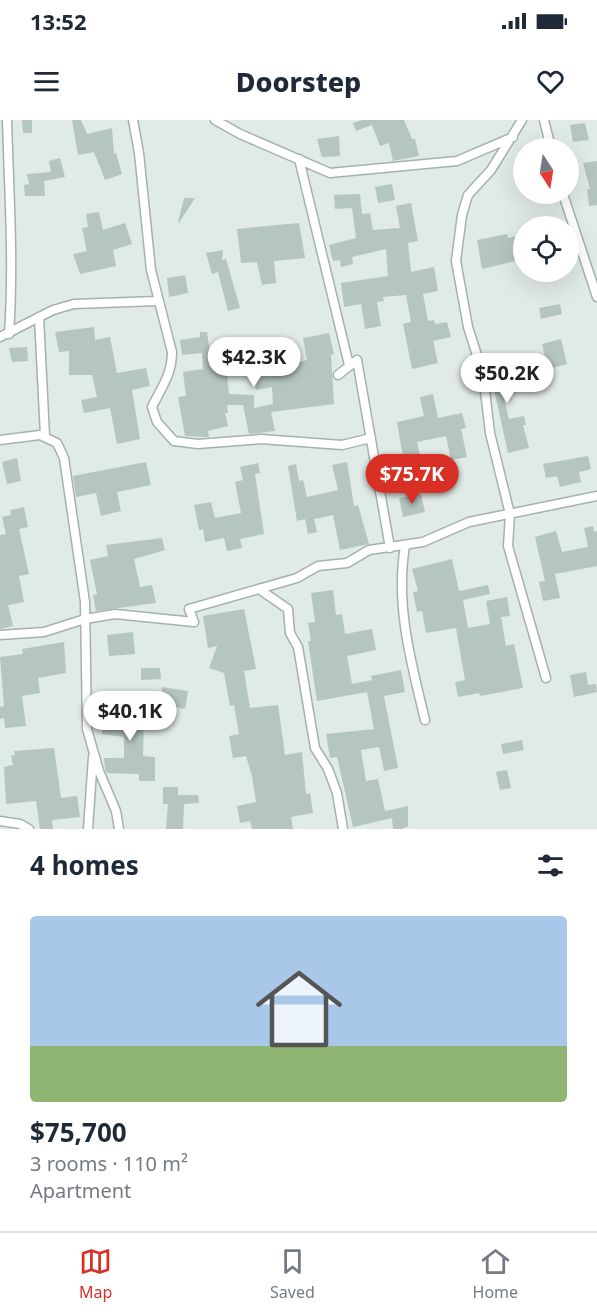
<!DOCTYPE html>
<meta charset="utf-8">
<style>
:root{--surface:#fff;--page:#f6f6f7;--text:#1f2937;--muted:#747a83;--line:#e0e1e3;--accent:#d93025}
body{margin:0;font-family:"Noto Sans",sans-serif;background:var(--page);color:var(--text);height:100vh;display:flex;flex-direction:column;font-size:22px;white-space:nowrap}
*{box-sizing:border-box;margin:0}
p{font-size:20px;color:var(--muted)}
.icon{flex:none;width:33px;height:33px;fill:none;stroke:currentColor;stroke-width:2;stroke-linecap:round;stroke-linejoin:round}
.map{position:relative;height:709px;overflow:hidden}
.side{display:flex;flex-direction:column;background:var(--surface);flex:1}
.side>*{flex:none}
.needle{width:39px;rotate:168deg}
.buttons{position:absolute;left:513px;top:18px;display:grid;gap:12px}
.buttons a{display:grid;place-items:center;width:66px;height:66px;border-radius:50%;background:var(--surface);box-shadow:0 6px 24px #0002;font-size:30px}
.price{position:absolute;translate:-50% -51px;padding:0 14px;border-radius:21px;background:#fff;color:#222;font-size:20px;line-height:39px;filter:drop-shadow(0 2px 3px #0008)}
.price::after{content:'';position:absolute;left:50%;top:36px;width:18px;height:14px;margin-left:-9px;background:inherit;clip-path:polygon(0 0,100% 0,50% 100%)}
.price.selected{background:var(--accent);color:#fff}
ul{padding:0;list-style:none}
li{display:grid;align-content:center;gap:12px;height:318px;padding:0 30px}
li span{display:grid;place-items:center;height:186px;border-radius:6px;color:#555}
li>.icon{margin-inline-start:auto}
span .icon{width:108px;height:108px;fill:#fffc;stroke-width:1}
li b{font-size:26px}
h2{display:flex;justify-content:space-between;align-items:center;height:72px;padding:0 30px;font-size:26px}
.status{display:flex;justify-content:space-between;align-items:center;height:42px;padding:0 30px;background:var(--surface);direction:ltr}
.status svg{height:16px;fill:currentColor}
header{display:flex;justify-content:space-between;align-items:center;height:78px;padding:0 30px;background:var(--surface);font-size:27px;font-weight:800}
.tab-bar{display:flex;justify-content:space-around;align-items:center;height:84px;border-top:2px solid var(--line);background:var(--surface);font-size:16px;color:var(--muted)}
.tab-bar a{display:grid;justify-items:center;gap:3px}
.tab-bar .selected{color:var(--accent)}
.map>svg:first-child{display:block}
.building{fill:#b5c5c0}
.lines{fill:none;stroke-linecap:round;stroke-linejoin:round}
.minor-casing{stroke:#a3b2ae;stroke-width:11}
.minor{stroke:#fff;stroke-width:8}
</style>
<div class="status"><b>13:52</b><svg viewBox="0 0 49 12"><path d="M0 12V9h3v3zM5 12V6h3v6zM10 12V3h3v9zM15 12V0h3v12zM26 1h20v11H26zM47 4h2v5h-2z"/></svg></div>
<header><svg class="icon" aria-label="menu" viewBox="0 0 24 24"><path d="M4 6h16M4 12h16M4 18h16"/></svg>Doorstep<svg class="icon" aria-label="heart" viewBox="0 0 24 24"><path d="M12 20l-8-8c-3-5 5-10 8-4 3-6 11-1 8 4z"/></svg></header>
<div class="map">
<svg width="597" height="709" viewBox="0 0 597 709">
<rect width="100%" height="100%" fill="#e0eae7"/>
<path class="building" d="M22 0H32V13H23Z
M72 0H81L87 14 112 8 114 33H116L122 54 105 60 94 32 78 35Z
M362 0H404L412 19H415L419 36 393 41 389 23 380 26 372 5 356 11 353 3Z
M585 3 589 20 573 22 570 5Z
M339 16 340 36 322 37 317 19Z
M60 38 65 57 44 61 45 76H25L24 65 29 64 27 54 51 52 49 41Z
M597 41V85L589 86 587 69H590L583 43Z
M392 64 395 80 378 83 375 67Z
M360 74 362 94 370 93 373 110 400 108 396 86 411 83 418 121 408 123 411 152 434 147 438 171 423 174 428 201 434 200 435 204 447 202 451 217 433 221 438 243 412 249 403 204 411 202 406 175 383 177 384 181 377 182 381 206 365 209 361 184 344 187 341 163 388 156 386 129 352 137 353 144 341 147 340 140 333 141 329 125 356 118 352 88 335 89 334 75Z
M184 78H195L179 103 178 102Z
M99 92 103 110 125 103 132 124 113 130 116 146 80 154 73 134 87 131 82 108 88 107 86 94Z
M299 103 305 138 274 141 276 163 262 165 257 142 241 143 237 109Z
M507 114 508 118 524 114V139L482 149 477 120Z
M223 130 222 140 226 139 240 188 228 191 218 152 212 154 206 133Z
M185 155 188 173 169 177 167 158Z
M560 184 562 194 541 199 539 188Z
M94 207 95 220 110 217 117 253 146 248 150 266 132 270 140 319 117 324 110 288 84 293 81 280 97 277 92 255H69V231L59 232 55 212Z
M200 212H207L212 247 226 246 229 274 254 275V288L273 284 272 267 256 270 252 255 307 240 303 218 329 213 334 234 331 235 334 284 271 292 275 311 249 314 243 285H227L228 293H225L228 306 208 311 209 317 185 316 178 277 186 276 183 252 203 249 202 233 182 235 180 220 200 217Z
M561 219 567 244 548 249 542 224Z
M27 227 28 241 12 242 9 228Z
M506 235 517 272 503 275 509 299 524 296 526 305H523L529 328 508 333 487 238Z
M249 236 250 250 233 252 232 238Z
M433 274 438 298 462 293 466 308 461 309 467 337 451 340 446 316 417 322 422 345 405 349 397 302 424 296 420 277Z
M588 336 591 349 579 352 581 362 560 367 557 356 546 358 543 344Z
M17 338 21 361 7 364 2 342Z
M146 342 151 365 117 372 121 391 101 396 96 373 76 377 73 356Z
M347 342 354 386 358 385 369 424 340 430 333 395 314 399 317 412 308 414 305 399 297 401 288 346 296 344 299 361 303 360 307 377 338 370 332 345Z
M258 343 260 353 255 354 264 414 240 419 242 428 227 431 224 418 205 422 203 409 199 410 194 385 211 382 215 398 241 393 235 362 243 360 240 347Z
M451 346 454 364 442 366 438 348Z
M421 374 425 392 403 397 399 378Z
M24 387 28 407 19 409 29 454 19 456 24 482 8 485 13 506 0 509V415L6 414 2 397 11 395 10 390Z
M593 406 594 412 597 411V446L555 454 560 478 543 481 539 462 545 461 535 417 556 411 562 432 588 427 584 408Z
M162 418 165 430 134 439 140 467 152 465 156 483 96 491 93 475 97 474 90 440 108 436 106 425Z
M452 439 459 471 488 465 490 474 463 480 468 508 490 504 486 481 507 477 510 496 501 497 506 526 514 524 523 568 480 576 479 573 458 577 455 562 465 560 456 508 426 513 422 491 417 492 413 472 418 471 412 449Z
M333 470 336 495 342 494 345 514 372 509 376 530 347 536 352 564 372 560 371 556 401 550 405 572 384 576 398 648 384 651 379 627 361 630 366 661 378 659 385 691 408 686V706L402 709H393L392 698 353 707 337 637 330 638 326 614 374 609 367 572 317 581 308 521H311L308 503 315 502 311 473Z
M244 489 256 549 244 551 250 588 278 585 285 635 302 632 306 674 310 673 313 693 291 697 293 709H252L250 701 240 703 237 686 256 682 252 656 246 636 233 638 229 616 239 614 234 585 230 586 224 553 209 548 217 526 208 528 203 496Z
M133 512 135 534 109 536 107 515Z
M64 522 66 553 38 558 40 573 22 576 26 606 5 608 4 598 0 599V587L4 586 0 537 23 534 22 529Z
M141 548H160L161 559 141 560Z
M586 552 588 565 596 564 597 572 574 577 570 555Z
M162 567 188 571 185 589 159 585Z
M124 585 159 589 157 603 144 601 143 636 155 637V661H139V654L107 653 105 649 104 638H124V617L102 614 103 604 95 603 97 593 124 598Z
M522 620 524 630 503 634 501 624Z
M54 628 61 678 77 676 80 697 52 700 53 709H40L36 681 6 684 4 647 13 645 11 635H15L14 631Z
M507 650 511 668 500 670 496 652Z
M163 667H178V675H198L199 683 184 684 183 709H166L168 684H163Z"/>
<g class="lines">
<g class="minor-casing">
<path id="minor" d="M7 0C9 72 14 142 9 214
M133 0 139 33 151 150 172 232C172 255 161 268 152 287L157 302 174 321 198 324 261 319 342 325 371 318
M215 0 240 14 330 53 457 41 513 17
M522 0 491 50 468 75 462 95 456 141 468 207 483 254 490 313 510 394 508 426 546 558
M544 0 551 28
M299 39 349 245
M563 74 597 177
M39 197 45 316
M0 217 53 190 74 184 157 181
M338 255 357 240 390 428
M0 320 40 315 57 323 64 338 85 482 87 609 99 651 116 691 119 709
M405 426C395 485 411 542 425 600
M259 469 288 489 290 513 298 527 315 628 328 649 337 673 343 709
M0 515 44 512 85 499 115 494 194 502 189 489 297 458 318 446 347 443 369 430 423 422 469 402 597 376
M0 701 20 704 29 709
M88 709 93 637"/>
</g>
<use href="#minor" class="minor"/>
</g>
</svg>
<div class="buttons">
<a><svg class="needle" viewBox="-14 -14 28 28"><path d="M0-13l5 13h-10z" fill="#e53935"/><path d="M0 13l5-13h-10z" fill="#747a83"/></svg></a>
<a><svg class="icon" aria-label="locate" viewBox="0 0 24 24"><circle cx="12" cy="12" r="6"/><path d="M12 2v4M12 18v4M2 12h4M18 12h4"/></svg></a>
</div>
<b class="price" style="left:254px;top:268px">$42.3K</b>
<b class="price" style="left:507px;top:284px">$50.2K</b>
<b class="price selected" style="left:412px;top:385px">$75.7K</b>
<b class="price" style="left:130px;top:622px">$40.1K</b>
</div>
<section class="side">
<h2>4 homes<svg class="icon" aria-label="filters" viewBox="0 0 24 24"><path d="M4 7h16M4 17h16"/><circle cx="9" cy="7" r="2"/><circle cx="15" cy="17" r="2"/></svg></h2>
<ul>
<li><span style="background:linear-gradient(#a9c7e8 70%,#8fb573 0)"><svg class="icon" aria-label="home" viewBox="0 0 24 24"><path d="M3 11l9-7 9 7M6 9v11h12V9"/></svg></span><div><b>$75,700</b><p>3 rooms · 110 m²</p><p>Apartment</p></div></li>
</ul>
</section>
<nav class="tab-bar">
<a class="selected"><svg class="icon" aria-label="map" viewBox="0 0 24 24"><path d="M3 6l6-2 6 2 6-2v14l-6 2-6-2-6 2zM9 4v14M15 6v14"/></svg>Map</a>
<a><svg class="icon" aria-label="saved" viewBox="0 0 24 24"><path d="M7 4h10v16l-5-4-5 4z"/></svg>Saved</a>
<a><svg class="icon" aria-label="home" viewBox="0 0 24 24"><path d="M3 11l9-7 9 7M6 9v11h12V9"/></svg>Home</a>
</nav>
